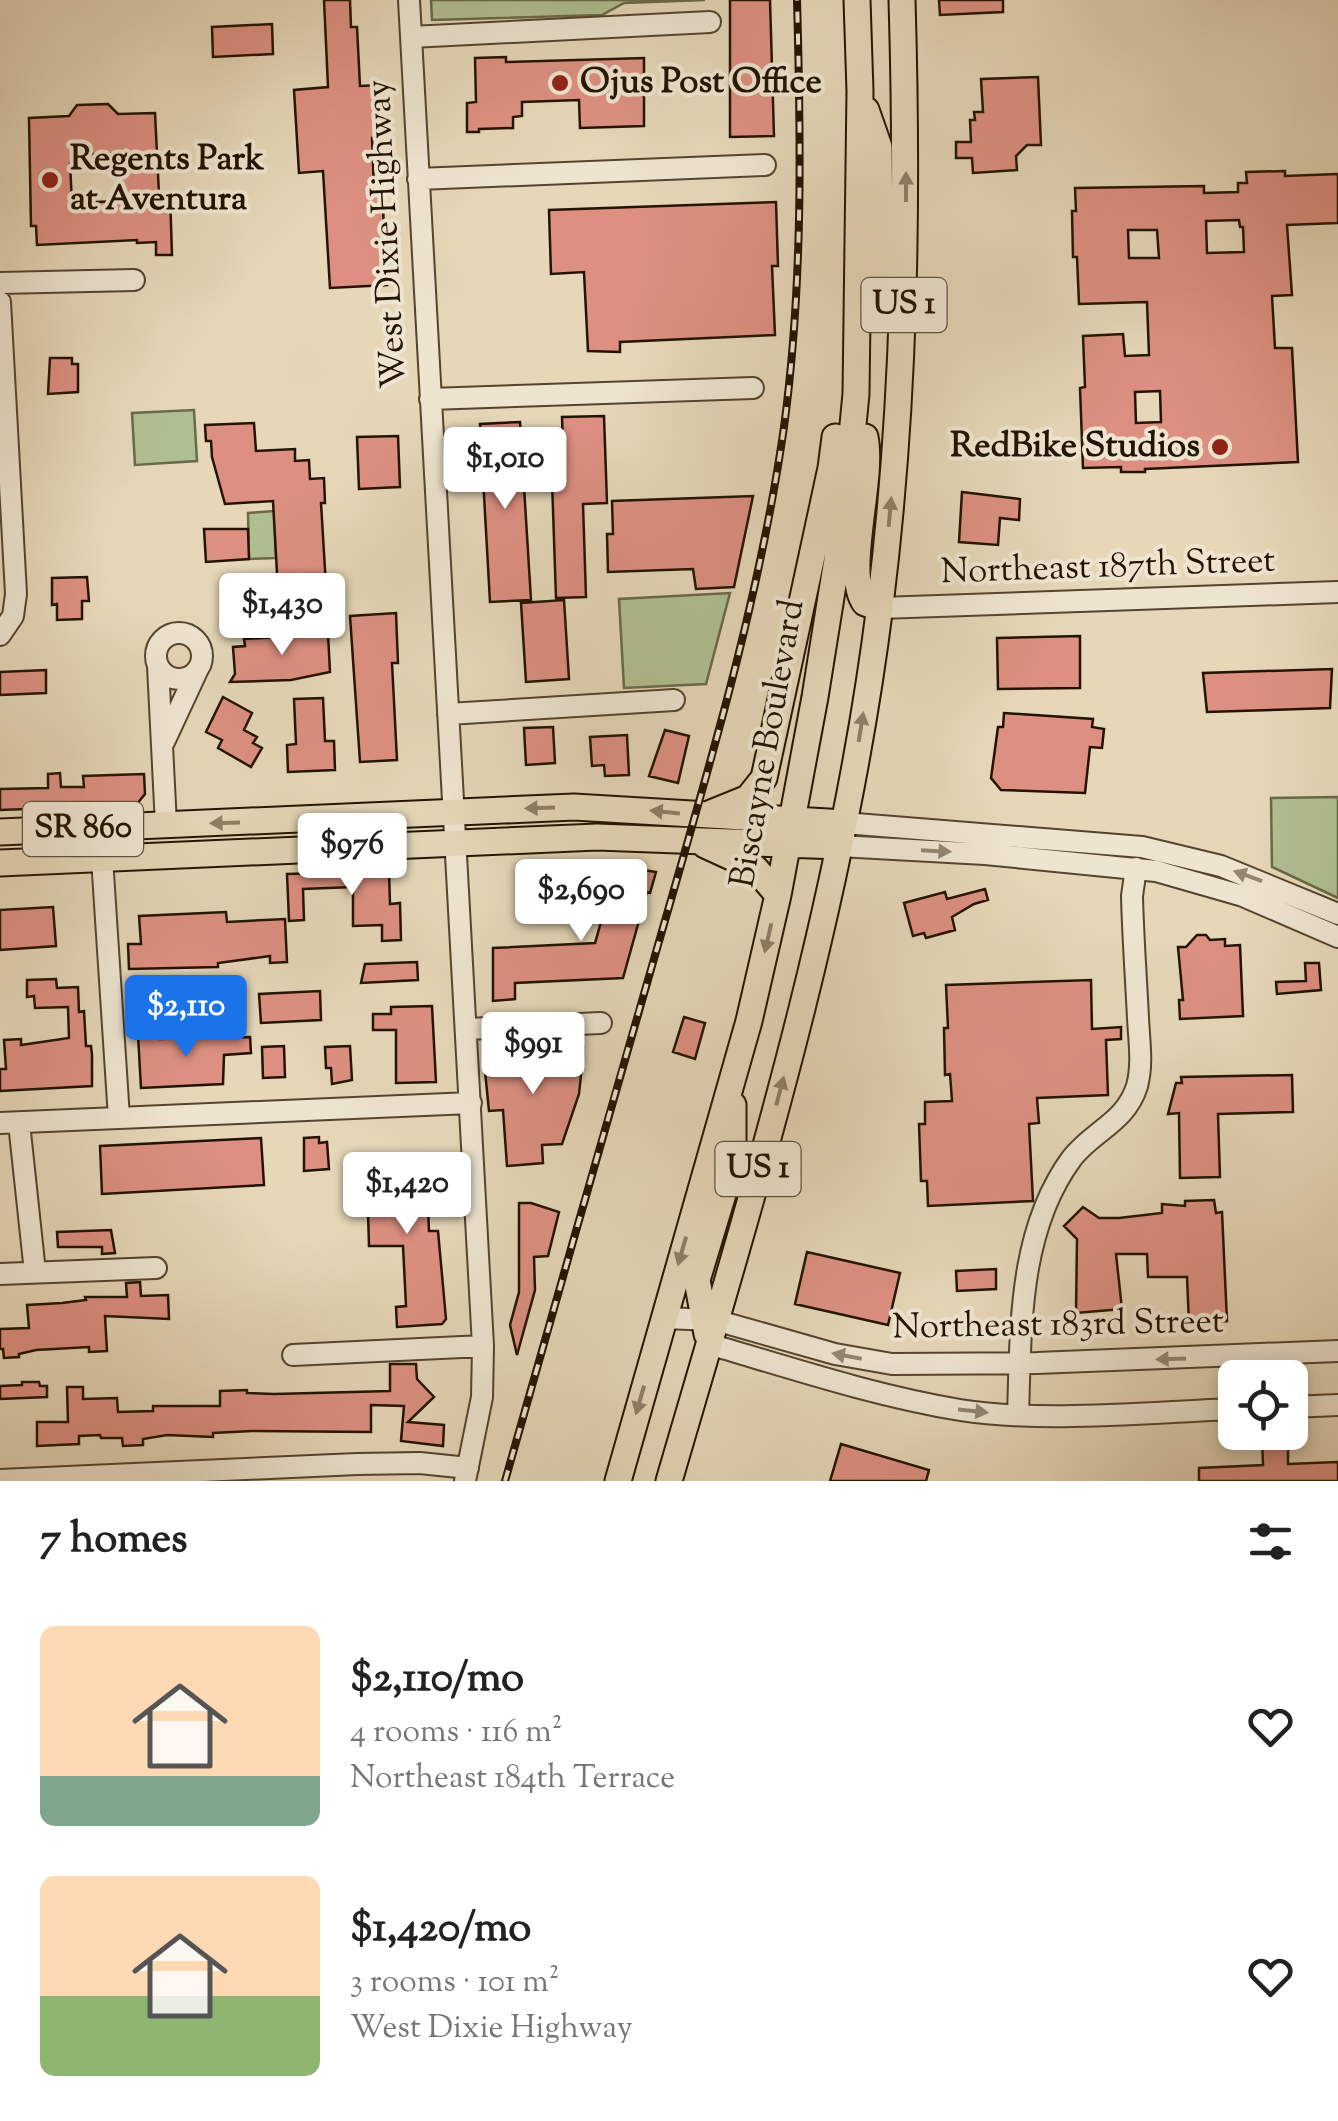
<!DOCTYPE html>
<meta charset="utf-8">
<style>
:root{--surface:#fff;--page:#f6f6f6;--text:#222;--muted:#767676;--accent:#1a73e8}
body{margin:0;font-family:"Sorts Mill Goudy",serif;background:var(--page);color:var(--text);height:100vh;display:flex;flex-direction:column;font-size:38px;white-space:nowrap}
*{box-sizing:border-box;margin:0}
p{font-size:32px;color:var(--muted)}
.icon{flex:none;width:55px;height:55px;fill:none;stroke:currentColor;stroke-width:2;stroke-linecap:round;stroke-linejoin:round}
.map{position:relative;height:1481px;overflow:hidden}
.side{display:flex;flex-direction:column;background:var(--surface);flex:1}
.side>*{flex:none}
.buttons{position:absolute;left:1218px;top:1360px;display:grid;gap:20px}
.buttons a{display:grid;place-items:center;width:90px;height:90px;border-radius:15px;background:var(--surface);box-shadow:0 5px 15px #0003;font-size:50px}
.price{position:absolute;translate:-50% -85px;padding:0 22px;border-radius:10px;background:#fff;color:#222;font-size:32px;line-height:65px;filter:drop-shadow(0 2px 5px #0008)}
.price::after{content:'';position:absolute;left:50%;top:60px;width:30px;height:22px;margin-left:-15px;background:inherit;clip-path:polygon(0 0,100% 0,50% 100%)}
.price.current{background:var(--accent);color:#fff}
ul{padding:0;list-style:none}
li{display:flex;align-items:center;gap:30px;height:250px;padding:0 40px}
li span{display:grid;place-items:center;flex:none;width:280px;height:200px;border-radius:15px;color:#555}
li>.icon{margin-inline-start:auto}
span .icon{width:120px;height:120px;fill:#fffc;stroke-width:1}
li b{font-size:42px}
h2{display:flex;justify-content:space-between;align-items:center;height:120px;padding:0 40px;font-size:42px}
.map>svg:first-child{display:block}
.green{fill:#b0bf92;stroke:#6a6949;stroke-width:2.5}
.building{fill:#dd9082;stroke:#231300;stroke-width:2.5;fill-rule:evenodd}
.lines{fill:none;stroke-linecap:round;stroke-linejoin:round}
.minor-casing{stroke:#54442e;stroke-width:24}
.major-casing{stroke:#231300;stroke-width:29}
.minor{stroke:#eee5d1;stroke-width:20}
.major{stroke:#e5d7b8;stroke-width:25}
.rail-casing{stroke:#231300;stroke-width:8}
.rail{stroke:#eee5d1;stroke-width:4;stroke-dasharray:11;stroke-linecap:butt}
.oneway{fill:#8e7f65}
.oneway2{fill:#938673}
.poi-dot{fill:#8f2418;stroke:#eee5d1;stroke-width:4}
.labels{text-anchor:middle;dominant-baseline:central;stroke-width:8;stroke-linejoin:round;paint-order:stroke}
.shield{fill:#eee5d1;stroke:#60523f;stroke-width:2.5}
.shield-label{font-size:32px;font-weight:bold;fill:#231300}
.poi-label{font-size:35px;font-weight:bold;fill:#231300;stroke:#eee5d1;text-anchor:start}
.street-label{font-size:35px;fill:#231300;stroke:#eee5d1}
</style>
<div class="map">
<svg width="1338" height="1481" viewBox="0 0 1338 1481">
<rect width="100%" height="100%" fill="#e5d7b8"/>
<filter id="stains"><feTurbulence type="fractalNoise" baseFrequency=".002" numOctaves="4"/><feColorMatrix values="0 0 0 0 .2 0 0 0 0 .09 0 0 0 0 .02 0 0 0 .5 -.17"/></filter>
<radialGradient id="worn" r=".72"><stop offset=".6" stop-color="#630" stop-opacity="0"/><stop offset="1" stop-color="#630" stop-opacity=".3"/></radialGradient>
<path class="green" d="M431 0H705L624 3 602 15 432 20Z
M194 410 197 461 135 465 132 413Z
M274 511 276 558 249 559 248 513Z
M730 593 706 684 624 688 619 599Z
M1338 797V898L1272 867 1271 798Z"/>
<path class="building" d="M324 0H350L351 27H357L360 86 380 85 382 137 372 138 374 189H382L387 285 330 288 323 171 299 173 294 90 328 87Z
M730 0H770L774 136 730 137Z
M939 0H1003V12L940 15Z
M272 24 273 54 213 57 212 27Z
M506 57V62L644 58V126L580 128 579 100 522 102V116L513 117V128L479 129V132H467V103L476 102 475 58Z
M1038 77 1041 145H1027L1016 156 1017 170 973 173 972 158H956V142H971L970 120H975L974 112H983L981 79Z
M108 104 118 114 155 113 159 194H170L172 255H156V242L137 243V240L37 245 36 226H31L29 118 69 116 77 105ZM117 153 120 201 72 203 70 163 76 155Z
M1285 171V176L1338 174V223L1287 225 1292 295 1272 296 1275 348H1292L1298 462 1145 469V472H1121V467L1083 468 1080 388 1085 387 1083 336 1123 334 1125 356 1149 355 1147 302 1079 304 1077 257H1073L1072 211H1076L1075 188 1204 186V193L1238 192V183H1247L1246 172ZM1239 220 1240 227H1243L1244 252 1207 253 1206 221ZM1128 230H1157L1159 258H1129ZM1160 391 1161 422 1136 423 1135 392Z
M776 202 778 266H772L775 335 620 342V352L588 351 584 272 551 274 549 210Z
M50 358H72V364H78V392L48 394Z
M604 416 607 503 583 504 586 597 556 598 551 451H563L562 417Z
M520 422 531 600 490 602 480 424Z
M254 423 256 451 295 449V461L309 460 310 479 324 478 325 503H321L326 586 307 587 308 592H297V597H284V590L278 591 273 501 225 504 212 457 211 441H206L205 425Z
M398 436 400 487 359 489 357 437Z
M962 492 1020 499 1019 520 1000 518 998 545 959 542Z
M753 496 734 587 696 589 693 569 608 572 607 534H613L612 501Z
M204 529H248L249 559 206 562Z
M87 577 89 601H82V619L57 620V604L52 605V578Z
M564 600 569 679 526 682 521 603Z
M396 613 398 663H392L397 760 360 762 350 616Z
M328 634 330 672 291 680 230 682 235 674 233 647 245 646 244 639Z
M1080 636V688L998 689 997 638Z
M1332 669 1330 708 1207 712 1203 673Z
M46 670V693L0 695V672Z
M223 697 252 713 244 730 257 737 253 743 262 748 251 767 218 748 222 740 206 732Z
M323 698 325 741H334L335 770 288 772 287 745 296 744 294 699Z
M1004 713 1093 719 1092 727 1104 729 1102 748 1090 747 1085 793 1001 790 991 778 998 727H1003Z
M553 727 555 763 526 765 524 728Z
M665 730 689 736 678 783 649 776Z
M627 735 629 775 605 776 604 765 592 766 590 737Z
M60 773 61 787H84L83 776 144 774 145 794 136 805 0 810V789L48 788V774Z
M617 866 656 872 650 893 647 892 623 978 515 983V999L493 1001V948L595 943Z
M389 871 390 904 400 903 401 940 382 941V925L353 926V887L303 889 304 920 289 921 287 874Z
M985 889 988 900 974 904 952 917 955 930 926 938 924 933 913 936 904 903 945 892 947 899Z
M53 907 56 946 0 950V910Z
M226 912 227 922 285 919 287 962 270 963V956L218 963V967L129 969 128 944H141L139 916Z
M1197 935H1206L1210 940 1225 939V946L1240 945 1243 1016 1180 1019 1179 1000H1183L1178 947H1186Z
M417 962 418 980 361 983 365 964Z
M1305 963H1319L1321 990 1277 994 1276 982 1306 981Z
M56 979 57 988 78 987 79 1012 84 1011 86 1046H91L92 1055V1086L0 1091V1069H6L4 1040 21 1039V1045L69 1038 68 1007 35 1008 34 996 27 997V980Z
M1091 980 1092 1029 1121 1027V1039L1106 1040 1108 1095 1037 1098 1039 1123 1029 1124 1033 1201 928 1206 927 1181H921L919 1124H925V1102L952 1101 950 1074 945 1075 944 1028H948L946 985Z
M320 991 321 1020 261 1023 259 994Z
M432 1006 436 1082 396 1083V1030H373V1014H391V1007Z
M684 1017 705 1023 695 1059 673 1052Z
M160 1033V1039L250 1037 251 1053 224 1055 223 1084 141 1088 138 1035Z
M559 1045V1048L583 1047V1056L579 1094 562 1144 542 1145 543 1163 507 1166 503 1110 489 1111 483 1051Z
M284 1046 285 1077 263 1078 262 1047Z
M350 1046 352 1080 332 1084 331 1068H326L325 1047Z
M1292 1075 1293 1112 1218 1114 1220 1177 1180 1178 1179 1113 1168 1114 1176 1083H1182L1181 1077Z
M319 1137V1143L327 1142 329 1169 304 1171V1138Z
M261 1138 264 1185 102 1194 100 1146Z
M426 1160 429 1231H438L446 1319 442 1324 397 1327 396 1307 406 1306 403 1246H369L368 1212H347L346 1194 377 1193 376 1162Z
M1214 1200 1216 1213 1222 1212 1227 1321 1189 1324 1187 1277H1148L1147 1254H1116L1122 1309 1076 1313 1077 1239 1064 1226 1083 1207 1099 1218H1119L1162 1213V1204L1185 1206V1201Z
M519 1203H531L559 1212 548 1256 534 1257 535 1290 517 1355 510 1325 519 1292Z
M111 1230 115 1253 102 1254V1247H58L57 1232Z
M807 1252 900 1273 888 1325 795 1304Z
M996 1269V1289L957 1291 956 1271Z
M140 1282 141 1296 168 1295 169 1319 105 1316 107 1351 89 1352V1347L36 1350 19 1354V1357L4 1358 3 1349H0V1329L29 1328 27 1305 62 1303 86 1300 85 1297H127L126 1283Z
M390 1364H416L417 1379 434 1397 408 1422 444 1425 443 1446 401 1441 404 1406 371 1405V1432L252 1431 213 1433V1437L167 1435 143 1439V1445L123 1446 122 1438H101L100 1435 79 1436V1444L37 1446V1422H68L67 1387H83V1399L117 1398 118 1412 153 1411V1406H220V1391L247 1390V1393L274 1394 390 1391Z
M22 1382H39L40 1386H47V1397L0 1399V1386L22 1385Z
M1288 1437V1464L1338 1462V1481H1199V1468L1263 1465 1262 1438Z
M841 1444 929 1470 926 1481H830Z"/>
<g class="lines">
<g class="minor-casing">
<path id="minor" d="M409 0 483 1346 482 1397 465 1481
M411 37 710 22
M418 179 765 165
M0 283 134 280
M0 302 16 594 13 616 0 635
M430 399 753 388
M880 608 1338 592
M156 656a23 23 0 1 1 46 0a23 23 0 1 1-46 0Z
M158 666 166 825
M448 714 674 700
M164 742 197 671
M844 823 1142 847 1221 866 1338 914
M839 846 985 854 1156 871 1243 896 1338 937
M102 858 119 1118
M468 1029 601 1023
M0 1123 471 1103
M19 1123 35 1272
M0 1274 156 1268
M663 1318 715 1320 835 1354 892 1364 1037 1363 1338 1351
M709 1344C791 1368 875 1396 960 1410 1043 1423 1150 1412 1235 1409
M293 1355 483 1346
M1290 1407 1338 1405
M1018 1415C1021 1329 1018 1231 1072 1158 1093 1131 1126 1122 1137 1086 1143 1064 1139 1040 1138 1018 1136 977 1133 937 1132 896L1136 868
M0 1480 357 1464 420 1463 468 1468"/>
</g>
<g class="major-casing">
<path id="major" d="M866 110 879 147 881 305 903 327
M865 437C874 480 843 573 865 603L880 608
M711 813 748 798 764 778 831 468 835 437
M0 832 574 807 844 823
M705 845 755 868 778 895
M0 863 597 837 839 846
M707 1334 697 1280 733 1161V1105
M618 1481 749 1021 778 895 815 697 844 516 856 394 860 91 857 0
M669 1481C753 1193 843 904 880 605 905 404 908 203 902 0"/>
</g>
<use href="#minor" class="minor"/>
<use href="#major" class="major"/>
<g class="rail-casing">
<path id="rail" d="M505 1481C556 1302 606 1124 658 945 707 774 759 603 784 427 803 285 801 143 797 0"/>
</g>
<use href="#rail" class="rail"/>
</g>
<defs><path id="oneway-solid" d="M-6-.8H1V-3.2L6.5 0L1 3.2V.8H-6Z" transform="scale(2.5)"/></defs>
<g class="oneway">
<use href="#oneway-solid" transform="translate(906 187) rotate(-90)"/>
<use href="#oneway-solid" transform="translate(890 512) rotate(-85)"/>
<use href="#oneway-solid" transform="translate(861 727) rotate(-81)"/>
<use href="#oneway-solid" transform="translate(540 808) rotate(178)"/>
<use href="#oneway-solid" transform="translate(665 812) rotate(-174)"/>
<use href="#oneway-solid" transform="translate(225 823) rotate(178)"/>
<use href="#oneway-solid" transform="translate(768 938) rotate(103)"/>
<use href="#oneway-solid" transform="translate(780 1091) rotate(-75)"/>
<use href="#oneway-solid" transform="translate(682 1251) rotate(106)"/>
<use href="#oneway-solid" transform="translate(640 1400) rotate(106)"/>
</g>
<g class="oneway2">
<use href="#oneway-solid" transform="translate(936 851) rotate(3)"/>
<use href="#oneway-solid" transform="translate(1248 876) rotate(-160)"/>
<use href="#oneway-solid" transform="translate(847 1356) rotate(-169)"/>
<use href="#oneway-solid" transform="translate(1171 1359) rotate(178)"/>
<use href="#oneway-solid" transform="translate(973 1411) rotate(6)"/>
</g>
<g class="poi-dot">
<circle cx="560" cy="83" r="10"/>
<circle cx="50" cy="180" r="10"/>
<circle cx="1220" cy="447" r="10"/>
</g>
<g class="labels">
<g class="shield">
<rect x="861.5" y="278" width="85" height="54" rx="8"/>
<rect x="23" y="802" width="120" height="54" rx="8"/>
<rect x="715.5" y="1142" width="85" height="54" rx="8"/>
</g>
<g class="shield-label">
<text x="904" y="305">US 1</text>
<text x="83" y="829">SR 860</text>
<text x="758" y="1169">US 1</text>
</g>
<g class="poi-label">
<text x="580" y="83">Ojus Post Office</text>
<text x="70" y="160">Regents Park<tspan x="70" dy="40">at Aventura</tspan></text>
<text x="1200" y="447" text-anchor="end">RedBike Studios</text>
</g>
<g class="street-label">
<text transform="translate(388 234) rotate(-93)">West Dixie Highway</text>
<text transform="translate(1108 568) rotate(-2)">Northeast 187th Street</text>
<text transform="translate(769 744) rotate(-80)">Biscayne Boulevard</text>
<text transform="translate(1058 1326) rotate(-1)">Northeast 183rd Street</text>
</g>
</g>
<rect width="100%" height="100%" filter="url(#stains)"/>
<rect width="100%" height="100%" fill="url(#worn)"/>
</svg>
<div class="buttons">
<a><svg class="icon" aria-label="locate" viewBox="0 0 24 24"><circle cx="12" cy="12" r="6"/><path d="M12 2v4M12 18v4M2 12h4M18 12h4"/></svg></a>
</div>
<b class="price" style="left:505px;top:512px">$1,010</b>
<b class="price" style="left:282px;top:658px">$1,430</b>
<b class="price" style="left:352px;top:898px">$976</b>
<b class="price" style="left:581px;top:944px">$2,690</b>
<b class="price current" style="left:186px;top:1060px">$2,110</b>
<b class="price" style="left:533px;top:1097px">$991</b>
<b class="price" style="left:407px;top:1237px">$1,420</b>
</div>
<section class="side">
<h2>7 homes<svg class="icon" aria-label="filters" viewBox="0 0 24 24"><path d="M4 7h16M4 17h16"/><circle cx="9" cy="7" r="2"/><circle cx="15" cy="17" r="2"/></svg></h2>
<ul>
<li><span style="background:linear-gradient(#ffd9b3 75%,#7fa58c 0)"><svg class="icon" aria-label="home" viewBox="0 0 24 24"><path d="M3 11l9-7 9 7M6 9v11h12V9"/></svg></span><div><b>$2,110/mo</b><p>4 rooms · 116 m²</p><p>Northeast 184th Terrace</p></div><svg class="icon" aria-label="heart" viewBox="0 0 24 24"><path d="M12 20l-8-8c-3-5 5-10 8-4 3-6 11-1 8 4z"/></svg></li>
<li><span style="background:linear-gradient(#ffd9b3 60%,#8fb573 0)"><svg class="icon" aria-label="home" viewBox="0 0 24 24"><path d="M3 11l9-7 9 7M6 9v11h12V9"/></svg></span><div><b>$1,420/mo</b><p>3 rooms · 101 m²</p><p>West Dixie Highway</p></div><svg class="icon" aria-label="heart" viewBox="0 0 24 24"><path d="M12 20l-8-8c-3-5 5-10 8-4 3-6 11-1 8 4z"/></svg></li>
</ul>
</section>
